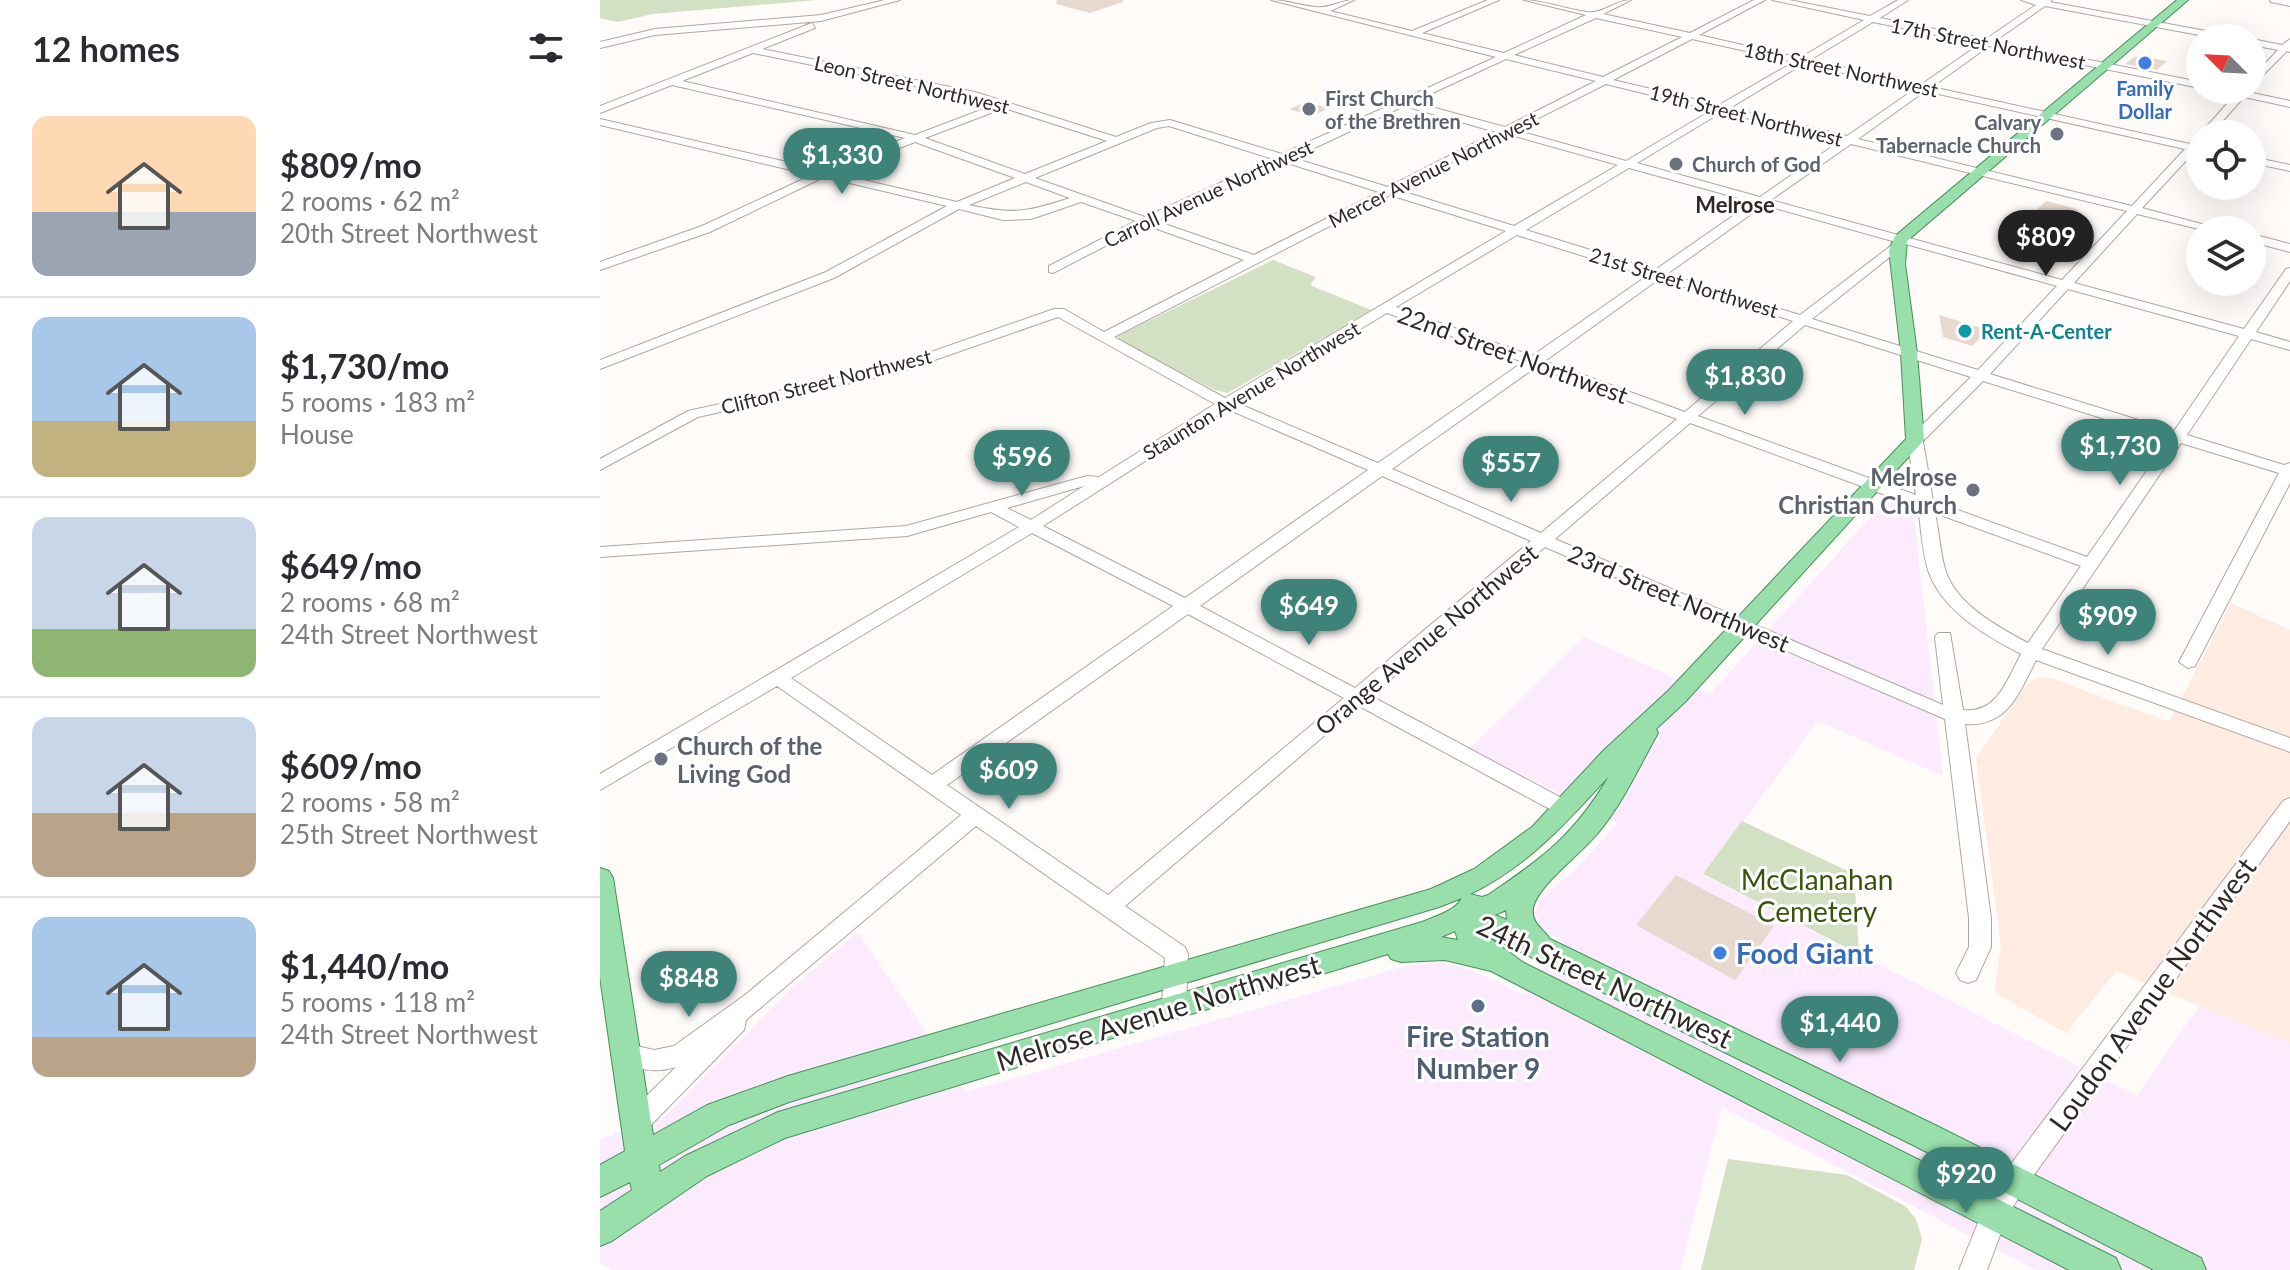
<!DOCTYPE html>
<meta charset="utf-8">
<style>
:root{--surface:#fff;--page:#f7f7f7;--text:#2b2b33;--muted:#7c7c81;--line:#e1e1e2;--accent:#3d8379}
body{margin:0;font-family:Lato,sans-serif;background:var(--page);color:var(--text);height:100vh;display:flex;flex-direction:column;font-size:30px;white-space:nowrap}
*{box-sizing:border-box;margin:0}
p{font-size:26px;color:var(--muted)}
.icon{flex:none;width:44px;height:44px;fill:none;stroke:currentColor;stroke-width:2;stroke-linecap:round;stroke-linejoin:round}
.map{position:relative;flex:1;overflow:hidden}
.side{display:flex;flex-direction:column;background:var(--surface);width:600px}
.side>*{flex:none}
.needle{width:52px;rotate:294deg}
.controls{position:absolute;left:1586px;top:24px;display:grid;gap:16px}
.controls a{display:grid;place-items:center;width:80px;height:80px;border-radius:50%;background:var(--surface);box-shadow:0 8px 32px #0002;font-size:40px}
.price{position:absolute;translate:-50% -68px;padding:0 18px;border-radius:28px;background:var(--accent);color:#fff;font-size:26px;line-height:52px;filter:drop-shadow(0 2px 4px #0008)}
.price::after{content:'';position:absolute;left:50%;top:48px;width:24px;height:18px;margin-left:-12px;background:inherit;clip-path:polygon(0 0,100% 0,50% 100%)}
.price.current{background:#222;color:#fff}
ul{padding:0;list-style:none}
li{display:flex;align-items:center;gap:24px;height:200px;padding:0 32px}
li+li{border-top:2px solid var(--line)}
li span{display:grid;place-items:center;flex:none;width:224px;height:160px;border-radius:16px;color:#555}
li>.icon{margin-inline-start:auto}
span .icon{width:96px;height:96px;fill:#fffc;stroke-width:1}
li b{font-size:34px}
h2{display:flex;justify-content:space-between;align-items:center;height:96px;padding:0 32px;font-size:34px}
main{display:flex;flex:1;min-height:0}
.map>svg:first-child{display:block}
.commercial{fill:#fcebfe}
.built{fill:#feece2}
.green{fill:#d2e0c3}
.building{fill:#e8d9d0}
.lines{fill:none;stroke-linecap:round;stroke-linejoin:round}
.minor-casing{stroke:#b3a59d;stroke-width:2}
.major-casing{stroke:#469159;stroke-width:2}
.minor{fill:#fff;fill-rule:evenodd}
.major{fill:#98dfac;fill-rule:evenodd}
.shop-dot{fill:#3f7fe0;stroke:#fff;stroke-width:3}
.worship-dot{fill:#6b7280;stroke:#fff;stroke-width:3}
.culture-dot{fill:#0f9aa8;stroke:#fff;stroke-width:3}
.service-dot{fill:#5c6f8a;stroke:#fff;stroke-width:3}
.labels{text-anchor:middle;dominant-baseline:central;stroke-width:6;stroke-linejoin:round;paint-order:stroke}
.far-street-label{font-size:20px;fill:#2f2926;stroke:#fff}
.far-shop-label{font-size:20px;font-weight:bold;fill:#366cbe;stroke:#fff}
.far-worship-label{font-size:20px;font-weight:bold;fill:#5b616d;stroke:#fff;text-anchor:start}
.far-culture-label{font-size:20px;font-weight:bold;fill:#0d838f;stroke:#fff;text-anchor:start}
.far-neighbourhood-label{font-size:22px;font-weight:bold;fill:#2f2926;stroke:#fff}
.street-label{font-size:24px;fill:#2f2926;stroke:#fff}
.worship-label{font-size:24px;font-weight:bold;fill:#5b616d;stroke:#fff;text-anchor:end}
.near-park-label{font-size:28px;fill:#3a530b;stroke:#fff}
.near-shop-label{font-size:28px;font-weight:bold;fill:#366cbe;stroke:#fff;text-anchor:start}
.near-street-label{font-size:28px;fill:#2f2926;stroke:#fff}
.near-service-label{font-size:28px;font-weight:bold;fill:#4e5e75;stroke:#fff}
</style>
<main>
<section class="side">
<h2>12 homes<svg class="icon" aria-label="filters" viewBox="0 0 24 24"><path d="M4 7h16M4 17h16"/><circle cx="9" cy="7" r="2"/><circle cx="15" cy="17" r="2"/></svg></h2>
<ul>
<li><span style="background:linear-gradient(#ffd9b3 60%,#9aa5b1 0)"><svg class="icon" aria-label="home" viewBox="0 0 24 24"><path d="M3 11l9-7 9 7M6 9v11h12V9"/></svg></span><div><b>$809/mo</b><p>2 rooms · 62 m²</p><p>20th Street Northwest</p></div></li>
<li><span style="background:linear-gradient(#a9c7e8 65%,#c2b280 0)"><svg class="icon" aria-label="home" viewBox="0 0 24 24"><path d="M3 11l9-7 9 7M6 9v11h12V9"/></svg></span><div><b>$1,730/mo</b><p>5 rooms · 183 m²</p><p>House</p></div></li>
<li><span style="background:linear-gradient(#c9d6e8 70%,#8fb573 0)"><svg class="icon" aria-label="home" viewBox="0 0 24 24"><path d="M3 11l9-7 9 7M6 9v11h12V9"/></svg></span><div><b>$649/mo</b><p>2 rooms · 68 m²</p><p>24th Street Northwest</p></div></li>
<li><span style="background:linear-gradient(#c9d6e8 60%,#b9a48a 0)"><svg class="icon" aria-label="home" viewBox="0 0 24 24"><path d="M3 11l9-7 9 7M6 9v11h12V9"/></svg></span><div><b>$609/mo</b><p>2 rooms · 58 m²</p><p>25th Street Northwest</p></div></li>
<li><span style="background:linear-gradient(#a9c7e8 75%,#b9a48a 0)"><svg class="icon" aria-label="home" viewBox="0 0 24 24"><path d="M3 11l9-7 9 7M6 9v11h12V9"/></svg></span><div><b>$1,440/mo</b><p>5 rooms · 118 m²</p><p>24th Street Northwest</p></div></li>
</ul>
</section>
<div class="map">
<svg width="1690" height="1270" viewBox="0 0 1690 1270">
<rect width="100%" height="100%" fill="#fefbf9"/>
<path class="commercial" d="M1286 500 1313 509 1343 776 1218 721 1103 875 1537 1096 1599 1006 1690 1044V1270H1436L1122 1107 1080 1270H12L0 1262V1139L65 1116 194 986 258 932 366 1092 806 966 832 962 861 966 923 994 962 941 943 930 935 916 938 900 974 871 1017 823 870 748 984 637 1110 694Z"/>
<path class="built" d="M1631 603 1690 630V1044L1516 971 1466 1033 1394 992 1401 945 1376 758 1427 685 1438 677 1451 678 1569 722Z"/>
<path class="green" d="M0 0H217L52 14 18 22 0 18Z
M673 260 716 277 710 285 771 310 628 393 615 390 521 342 518 336Z
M1142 821 1254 874 1259 954 1103 874Z
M1128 1159 1247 1175 1305 1206 1316 1219 1322 1239 1314 1270H1101Z"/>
<path class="building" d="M457 0H523V2L490 13 456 4Z
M1541 56 1567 61 1557 70 1525 64 1534 57Z
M706 102 710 103 729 108 712 116 689 109Z
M1446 201 1466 206 1478 210 1457 231 1423 222Z
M1339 315 1388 330 1372 346 1343 337Z
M1076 875 1174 926 1135 980 1036 925Z"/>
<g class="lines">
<g class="minor-casing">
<path id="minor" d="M285 0H300L221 21 55 35 0 48V42L55 29 221 15Z
M671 0C687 0 700 6 716 7 728 9 741 0 754 0L730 11 812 31 888 0H899L822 33 904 53 986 15 924 0C944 0 981 14 994 12 1008 10 1017 0 1031 0L1003 14 1090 33 1154 0H1165L1099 35 1200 58 1264 20 1172 0H1189L1270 16 1298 0H1308L1280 18 1386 39 1436 5 1421 0H1452L1450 2 1633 36 1635 38H1615L1445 6 1395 41 1600 82V88L1389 46 1332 87 1590 144 1600 136V152L1595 151 1542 208 1624 230H1603L1537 214 1474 283 1644 329 1686 269 1690 268V281L1656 332 1690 342V350L1651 339 1587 435 1684 465 1690 463V483L1595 666 1588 668 1579 662 1679 473 1581 443 1442 649 1690 738V752L1436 660C1419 693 1408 727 1365 724L1391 918V947L1376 980 1368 983 1360 980 1356 973 1369 947V918L1345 719 945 547 771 696 971 803 974 808 971 813H957L759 706 525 906 585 947 588 954 586 1005 582 1012 574 1015 566 1012 562 1005 565 958 376 826 146 1020 144 1030 44 1132 35 1135 26 1132 22 1124 26 1116 76 1067C54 1074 37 1069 15 1061L12 1054 15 1047 24 1043 54 1050 74 1046 145 995 361 815 177 686 0 790V774L419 527 391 512 307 536 0 557V547L306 526 487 476 499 477 615 404 458 317 300 372 98 417 0 470V459L88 411 291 366 454 309H464L504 332 644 260 546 225 453 273 449 272V266L536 221 481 202 431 219 403 220 359 209 234 278 0 369V360L226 272 347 206 224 177 110 232 0 270V262L102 226 212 175 0 125V119L222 170 305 138 72 85 0 113V106L212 23 215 28 162 49 375 92 516 137 551 123 570 120 682 154 896 57ZM996 18 1082 37 1003 77 914 55ZM1273 22 1380 44 1322 84 1210 60ZM1092 39 1194 62 1119 105 1013 80ZM153 53 373 98 394 105 315 135 82 81ZM906 59 996 81 905 127 813 102ZM1203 64 1315 89 1247 136 1130 108ZM1006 84 1112 110 1026 161 915 130ZM1325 91 1585 149 1532 206 1258 139ZM804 106 896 132 788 187 693 158ZM404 108 507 141 425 174 325 138ZM1122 112 1240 141 1160 197 1037 163ZM569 126 673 159 545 217 435 178 557 128ZM907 134 1018 165 914 226 798 190ZM315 142 415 178 357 202 234 173ZM1251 144 1527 211 1462 280 1171 200ZM684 162 779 192 654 255 556 221ZM1029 168 1153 202 1055 270 926 230ZM426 182 470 198C427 212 414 215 369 205ZM790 195 906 231 625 398 514 337ZM1164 205 1296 242 1200 315 1067 274ZM917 235 1047 276 932 356 796 307ZM1302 243 1457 286 1378 370 1212 319 1301 248ZM1059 279 1193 321 1085 412 945 361ZM1468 289 1639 336 1574 431 1390 374ZM787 313 923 362 778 463 637 403ZM1205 325 1371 377 1307 440 1316 495 1098 416ZM936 367 1077 419 941 533 792 469ZM1383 381 1569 439 1487 557 1333 501 1323 441ZM627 409 768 470 585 598 443 526ZM1090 423 1318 507C1321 527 1322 550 1328 570 1341 610 1386 636 1421 654 1407 680 1397 714 1363 710L1350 633H1338L1335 637 1343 705 955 539ZM782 476 931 541 755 688 600 606ZM484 486 431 520 407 508ZM1335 513 1481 566 1428 643C1398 627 1355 604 1345 569 1340 551 1339 531 1335 513ZM432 533 573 606 332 775 191 678ZM588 614 744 698 508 895 347 785Z
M1670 0H1690V6L1671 2Z
M1652 39 1682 45 1690 39V52L1687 51 1652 86V77L1678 50 1652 45Z
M1619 90H1650L1648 92 1690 101V107L1644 97 1611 134H1600L1635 95Z
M1652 157 1690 165V171L1652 163Z
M1652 234 1690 244V252L1652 242Z
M1690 798V821L1423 1190 1406 1219 1387 1270H1359L1386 1203 1405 1172 1683 801Z"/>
</g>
<g class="major-casing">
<path id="major" d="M1577 0H1588L1307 241 1305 264 1317 353 1324 440 1085 702 1056 729 1058 733C1039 767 1022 805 997 834 981 854 937 886 933 908 931 924 943 928 950 939L1337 1126 1601 1258 1606 1270H1554L1315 1146 884 934 924 963 1516 1258 1521 1270H1469L891 971 845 960 801 962 791 959 788 954 185 1138 107 1176 12 1241 0 1246V1211L32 1190 30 1182 0 1197V1165L25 1151 0 977V868L9 871 13 878 53 1135 107 1105 188 1076 831 889 874 869 932 827 1003 751 1069 690 1306 439 1301 353 1289 250 1295 236ZM1009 776C975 834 943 858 888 895L882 897 870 894C927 867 967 822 1009 776ZM862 898C855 911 836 916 822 922L178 1112 85 1156 60 1172 59 1165 129 1125 189 1102 839 907ZM906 910 907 920 895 915ZM855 931 858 940 841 937Z"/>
</g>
<use href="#minor" class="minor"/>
<use href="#major" class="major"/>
</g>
<g class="shop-dot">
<circle cx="1545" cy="63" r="8"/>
<circle cx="1120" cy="953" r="8"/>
</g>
<g class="worship-dot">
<circle cx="709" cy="109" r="8"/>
<circle cx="1457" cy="134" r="8"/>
<circle cx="1076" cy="164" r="8"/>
<circle cx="1373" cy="490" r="8"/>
<circle cx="61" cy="759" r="8"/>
</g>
<circle class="culture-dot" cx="1365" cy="331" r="8"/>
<circle class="service-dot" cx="878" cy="1006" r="8"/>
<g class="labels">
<g class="far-street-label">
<text transform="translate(1388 43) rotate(11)">17th Street Northwest</text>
<text transform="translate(1241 69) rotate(12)">18th Street Northwest</text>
<text transform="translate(312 84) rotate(13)">Leon Street Northwest</text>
<text transform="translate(1146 115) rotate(14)">19th Street Northwest</text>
<text transform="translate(833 169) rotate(-27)">Mercer Avenue Northwest</text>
<text transform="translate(608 193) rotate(-25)">Carroll Avenue Northwest</text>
<text transform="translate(1084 282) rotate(17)">21st Street Northwest</text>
<text transform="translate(226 381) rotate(-14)">Clifton Street Northwest</text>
<text transform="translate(651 390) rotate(-31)">Staunton Avenue Northwest</text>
</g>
<g class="far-shop-label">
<text x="1545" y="88">Family<tspan x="1545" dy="23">Dollar</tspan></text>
</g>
<g class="far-worship-label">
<text x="725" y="98">First Church<tspan x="725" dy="23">of the Brethren</tspan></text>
<text x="1441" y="122" text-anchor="end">Calvary<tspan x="1441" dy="23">Tabernacle Church</tspan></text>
<text x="1092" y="164">Church of God</text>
</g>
<g class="far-culture-label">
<text x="1381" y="331">Rent-A-Center</text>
</g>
<g class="far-neighbourhood-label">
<text x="1135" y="204">Melrose</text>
</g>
<g class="street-label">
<text transform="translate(913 354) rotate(20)">22nd Street Northwest</text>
<text transform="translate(1079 598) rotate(23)">23rd Street Northwest</text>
<text transform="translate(826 639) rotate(-40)">Orange Avenue Northwest</text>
</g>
<g class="worship-label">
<text x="1357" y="476">Melrose<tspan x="1357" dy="28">Christian Church</tspan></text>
<text x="77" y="745" text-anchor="start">Church of the<tspan x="77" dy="28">Living God</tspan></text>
</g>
<g class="near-park-label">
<text x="1217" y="879">McClanahan<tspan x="1217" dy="32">Cemetery</tspan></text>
</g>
<g class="near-shop-label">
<text x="1136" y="953">Food Giant</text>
</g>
<g class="near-street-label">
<text transform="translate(1005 981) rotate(25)">24th Street Northwest</text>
<text transform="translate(1552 994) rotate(-54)">Loudon Avenue Northwest</text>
<text transform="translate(558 1012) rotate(-17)">Melrose Avenue Northwest</text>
</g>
<g class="near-service-label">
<text x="878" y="1036">Fire Station<tspan x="878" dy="32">Number 9</tspan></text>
</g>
</g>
</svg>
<div class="controls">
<a><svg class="needle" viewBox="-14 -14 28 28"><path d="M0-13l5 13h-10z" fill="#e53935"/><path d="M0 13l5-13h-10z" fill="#7c7c81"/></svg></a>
<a><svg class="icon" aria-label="locate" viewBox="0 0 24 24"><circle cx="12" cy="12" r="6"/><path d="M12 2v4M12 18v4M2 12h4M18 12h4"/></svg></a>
<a><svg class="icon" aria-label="layers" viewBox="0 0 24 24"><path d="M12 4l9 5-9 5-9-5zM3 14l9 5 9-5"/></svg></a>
</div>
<b class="price" style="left:242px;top:196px">$1,330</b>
<b class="price current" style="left:1446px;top:278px">$809</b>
<b class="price" style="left:1145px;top:417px">$1,830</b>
<b class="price" style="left:1520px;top:487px">$1,730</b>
<b class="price" style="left:422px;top:498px">$596</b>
<b class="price" style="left:911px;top:504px">$557</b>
<b class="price" style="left:709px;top:647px">$649</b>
<b class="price" style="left:1508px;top:657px">$909</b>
<b class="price" style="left:409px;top:811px">$609</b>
<b class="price" style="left:89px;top:1019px">$848</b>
<b class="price" style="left:1240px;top:1064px">$1,440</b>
<b class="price" style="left:1366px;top:1215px">$920</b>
</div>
</main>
